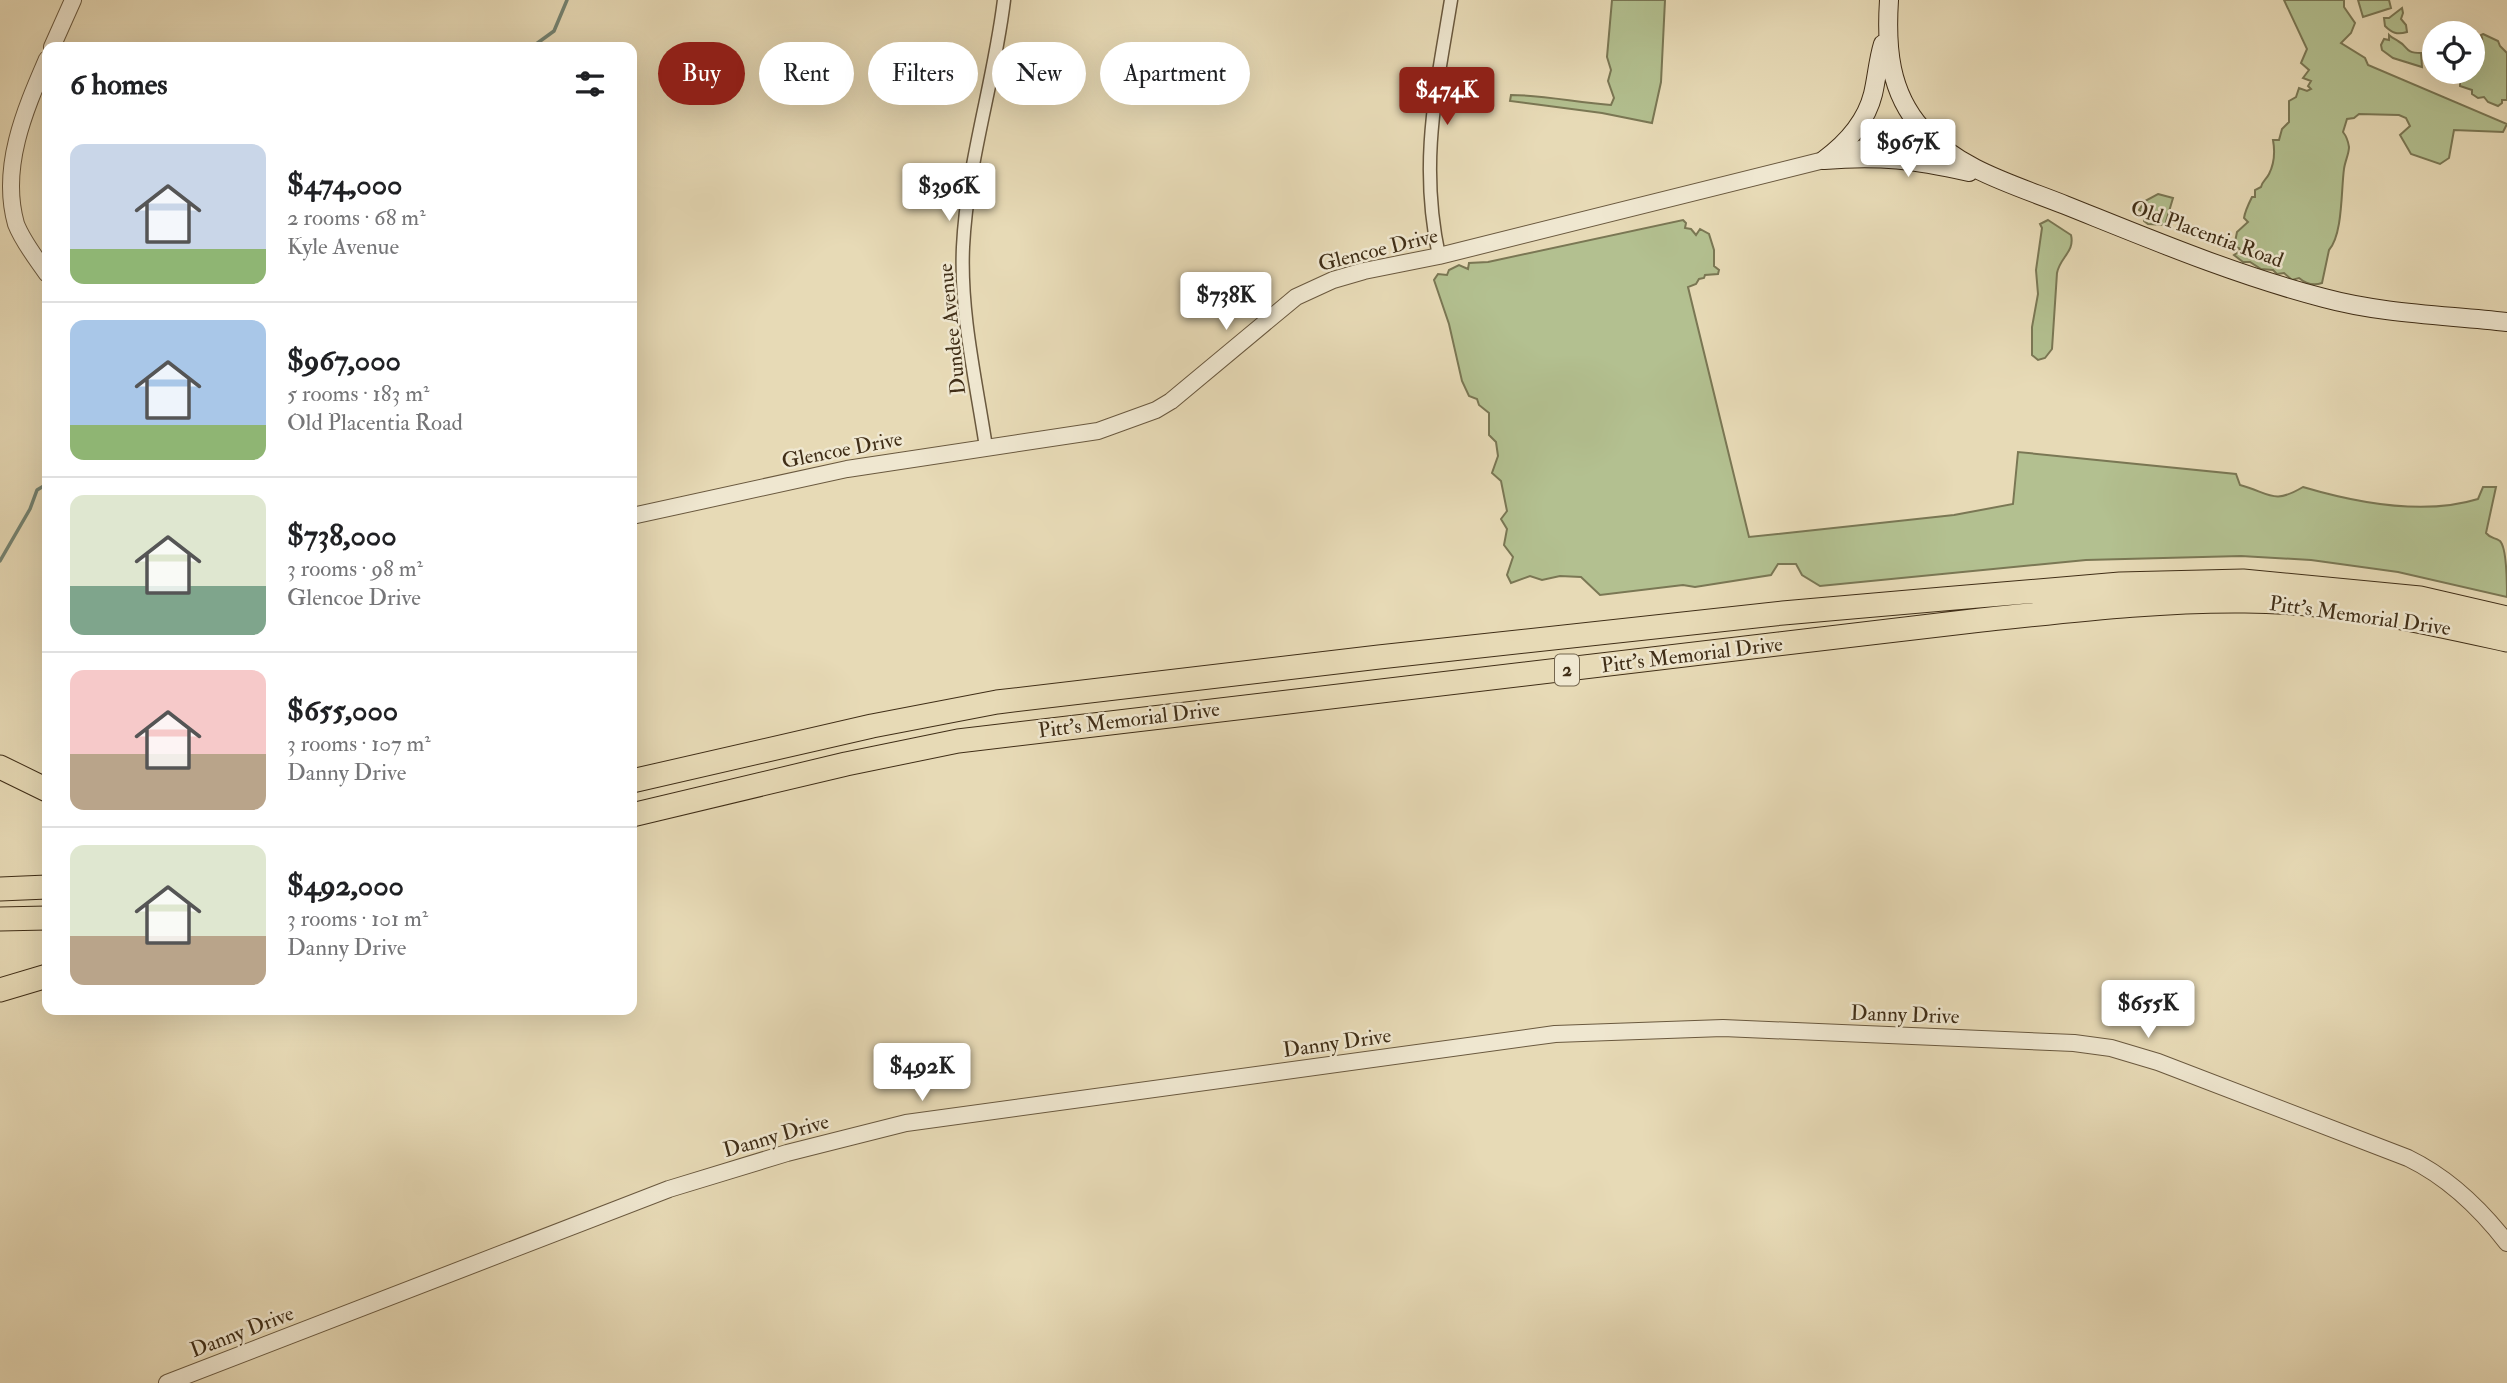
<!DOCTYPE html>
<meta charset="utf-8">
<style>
:root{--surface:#fff;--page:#f6f6f6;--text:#202124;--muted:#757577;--line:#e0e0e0;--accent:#8f2418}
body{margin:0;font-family:"IM FELL Double Pica",serif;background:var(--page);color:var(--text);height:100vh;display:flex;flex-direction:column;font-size:26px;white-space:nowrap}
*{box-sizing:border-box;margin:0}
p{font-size:23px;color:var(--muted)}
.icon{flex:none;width:38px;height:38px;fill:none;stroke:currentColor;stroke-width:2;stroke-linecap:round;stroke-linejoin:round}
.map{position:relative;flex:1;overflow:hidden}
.details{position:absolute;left:42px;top:42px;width:595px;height:973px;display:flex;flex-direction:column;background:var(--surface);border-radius:14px;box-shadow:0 7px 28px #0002}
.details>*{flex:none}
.banner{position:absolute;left:658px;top:42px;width:665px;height:63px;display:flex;gap:14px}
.tools{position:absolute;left:2422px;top:21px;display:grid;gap:14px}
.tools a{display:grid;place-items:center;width:63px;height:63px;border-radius:50%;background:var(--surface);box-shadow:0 7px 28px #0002;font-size:35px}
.price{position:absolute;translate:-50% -60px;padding:0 16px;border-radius:7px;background:#fff;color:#222;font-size:23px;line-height:46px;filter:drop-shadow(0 2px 4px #0008)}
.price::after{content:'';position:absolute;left:50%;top:42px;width:21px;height:16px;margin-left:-10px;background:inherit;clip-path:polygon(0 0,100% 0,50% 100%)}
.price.selected{background:var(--accent);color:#fff}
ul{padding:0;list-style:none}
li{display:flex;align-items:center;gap:21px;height:175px;padding:0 28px}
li+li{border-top:2px solid var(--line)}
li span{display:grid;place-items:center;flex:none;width:196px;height:140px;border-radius:14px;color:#555}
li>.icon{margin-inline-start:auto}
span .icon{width:84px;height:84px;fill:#fffc;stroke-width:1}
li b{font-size:30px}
h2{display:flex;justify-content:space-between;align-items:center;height:84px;padding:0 28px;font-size:30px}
.tag{padding:0 24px;border-radius:32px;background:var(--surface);box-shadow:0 7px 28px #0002;font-size:24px;line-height:63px}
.tag.selected{background:var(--accent);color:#fff}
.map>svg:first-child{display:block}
.green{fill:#b3c090;stroke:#7a7754;stroke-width:2}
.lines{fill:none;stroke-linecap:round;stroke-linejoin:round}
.stream{stroke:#748372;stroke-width:3.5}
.minor-casing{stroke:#6a593f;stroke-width:15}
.tertiary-casing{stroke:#6a593f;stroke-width:18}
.secondary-casing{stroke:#402e17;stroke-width:20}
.motorway-casing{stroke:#402e17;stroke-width:25}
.minor{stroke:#efe7d0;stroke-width:12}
.tertiary{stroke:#efe7d0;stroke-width:16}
.secondary{stroke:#efe7d0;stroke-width:18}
.motorway{stroke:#e7dab6;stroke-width:23}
.labels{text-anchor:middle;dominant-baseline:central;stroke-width:5;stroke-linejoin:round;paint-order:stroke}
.shield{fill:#efe7d0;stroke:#74664e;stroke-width:2}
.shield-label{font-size:19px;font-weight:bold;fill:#402e17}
.street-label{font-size:21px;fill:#402e17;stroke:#efe7d0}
</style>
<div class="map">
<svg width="2507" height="1383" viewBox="0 0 2507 1383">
<rect width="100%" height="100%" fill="#e7dab6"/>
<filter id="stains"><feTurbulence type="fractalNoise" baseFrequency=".00286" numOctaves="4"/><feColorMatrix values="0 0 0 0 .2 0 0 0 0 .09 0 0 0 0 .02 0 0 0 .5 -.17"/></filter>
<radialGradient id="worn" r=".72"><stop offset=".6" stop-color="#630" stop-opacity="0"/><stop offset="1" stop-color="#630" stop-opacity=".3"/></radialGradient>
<path class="green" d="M1612 0H1665L1661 82 1652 123 1602 113 1510 101 1511 95C1545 95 1578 103 1611 105L1614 98 1608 81 1611 70 1607 57Z
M2284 0H2344V7L2355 23 2351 33 2341 43 2365 58 2368 65 2507 124 2503 132 2454 130 2449 158 2440 164 2411 154 2400 135 2410 126 2406 118 2399 115 2359 114 2354 118 2347 119 2343 132C2347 137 2348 140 2349 147 2349 154 2345 161 2344 169 2341 190 2343 234 2329 250L2322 283C2313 286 2306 284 2299 278L2292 280 2284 273 2277 274 2273 270 2261 269 2250 262H2243L2234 255 2240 251 2239 248 2234 247 2237 232 2248 222 2244 218C2245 211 2249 203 2252 197H2255V190L2261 187C2263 180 2266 180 2269 174 2274 164 2275 151 2273 140H2279L2282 129 2289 122V101L2296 97 2299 88 2307 91 2311 89 2308 86 2311 81 2303 78 2309 70 2301 63 2307 49Z
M2358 0H2389L2391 8 2363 17Z
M2402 8 2403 13 2401 19 2406 25 2407 32C2397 35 2392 33 2385 26L2384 18H2389Z
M2483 34 2498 41 2500 46 2507 53V100H2502V103L2498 106 2488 102 2484 97 2478 98 2472 94V90L2460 86V81L2455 80 2449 72H2473V61C2479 55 2485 43 2481 35Z
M2389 35C2392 38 2395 39 2398 41 2409 47 2404 53 2421 53L2422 67 2393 58 2382 50 2381 45 2384 39 2389 40Z
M2158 194 2173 198 2165 225 2148 224 2144 221V213L2139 210 2145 201Z
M1683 220 1686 223 1685 228 1691 229 1696 235 1700 229 1709 234 1714 250V266L1719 270 1718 274 1705 275 1704 278 1699 279 1696 284 1688 287 1749 537 1954 515 2013 504 2018 452 2236 474 2240 485C2270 493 2273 505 2303 487 2357 503 2423 516 2478 499L2483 487H2496L2486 533C2491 539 2494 537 2500 541 2507 548 2507 583 2507 597L2398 572 2311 560 2241 556 2086 560 1820 586 1802 575 1796 564H1778L1771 575 1695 587 1683 585 1600 595 1581 577 1560 576 1542 580 1530 576 1511 583 1507 575 1513 557 1504 545 1507 529 1501 519 1507 511 1501 481 1492 473 1498 456 1496 442 1489 435V413L1479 405 1477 399 1469 396 1462 381 1449 324 1434 280 1438 274 1447 275 1449 270 1459 265 1468 269 1469 263 1488 262Z
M2048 220 2071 235C2075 252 2060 257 2057 273L2052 349 2045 358 2038 360 2032 355V327L2038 294 2036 270 2042 228 2040 224Z"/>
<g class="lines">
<path class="stream" d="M532 47 554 31 567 0
M0 561 30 509 37 490 47 484"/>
<g class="minor-casing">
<path id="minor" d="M1439 256C1419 163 1436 92 1451 0
M986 447C976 381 960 313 963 247 967 163 994 83 1004 0"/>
</g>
<g class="tertiary-casing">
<path id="tertiary" d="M52 47 73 0
M47 59C25 110 0 167 16 224 23 242 36 258 47 274
M632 516 847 469 1098 431 1156 410 1171 401 1296 297 1333 280 1364 271 1439 256 1824 160 1870 146 1916 122
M167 1383 669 1189 787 1153 906 1123 1555 1034 1723 1028 2074 1043 2111 1048 2158 1062 2408 1158C2447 1177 2480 1208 2507 1243"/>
</g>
<g class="secondary-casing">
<path id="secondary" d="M1889 0C1886 47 1889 92 1922 129 1959 170 2015 185 2065 205 2150 239 2235 275 2324 298 2383 314 2446 315 2507 322
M1824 160C1881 155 1914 160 1969 172
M1824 160C1847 143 1866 122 1873 94 1877 77 1878 60 1883 44"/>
</g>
<g class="motorway-casing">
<path id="motorway" d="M0 767 47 790
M632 781 872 726 997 702 1379 657 1783 613 1943 599 2120 584 2243 581 2420 598 2507 618
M632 815 846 764 958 741 1981 620C2069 611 2157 600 2245 601 2334 601 2421 621 2507 640
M0 889 47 887
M0 919 47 918
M0 990 47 976"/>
</g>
<use href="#minor" class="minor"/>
<use href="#tertiary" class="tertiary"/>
<use href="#secondary" class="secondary"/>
<use href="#motorway" class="motorway"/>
</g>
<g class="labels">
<rect class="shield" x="1555" y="654.5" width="24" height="31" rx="5"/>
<g class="shield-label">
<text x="1567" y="670">2</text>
</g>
<g class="street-label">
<text transform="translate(2207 234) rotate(20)">Old Placentia Road</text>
<text transform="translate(1378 250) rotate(-14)">Glencoe Drive</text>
<text transform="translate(952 329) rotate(-96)">Dundee Avenue</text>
<text transform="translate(842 450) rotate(-11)">Glencoe Drive</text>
<text transform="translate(2360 616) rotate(8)">Pitt's Memorial Drive</text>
<text transform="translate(1692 655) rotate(-7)">Pitt's Memorial Drive</text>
<text transform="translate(1129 720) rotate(-7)">Pitt's Memorial Drive</text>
<text transform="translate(1905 1015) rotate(2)">Danny Drive</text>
<text transform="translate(1337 1043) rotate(-8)">Danny Drive</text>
<text transform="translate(776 1136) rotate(-16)">Danny Drive</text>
<text transform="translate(242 1332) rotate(-21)">Danny Drive</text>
</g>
</g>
<rect width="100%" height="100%" filter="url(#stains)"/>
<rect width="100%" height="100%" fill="url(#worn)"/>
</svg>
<div class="tools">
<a><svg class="icon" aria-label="locate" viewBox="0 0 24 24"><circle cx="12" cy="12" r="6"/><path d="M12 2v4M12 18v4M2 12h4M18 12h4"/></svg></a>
</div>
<b class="price selected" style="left:1447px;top:127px">$474K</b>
<b class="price" style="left:1908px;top:179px">$967K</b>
<b class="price" style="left:949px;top:223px">$396K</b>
<b class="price" style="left:1226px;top:332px">$738K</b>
<b class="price" style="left:2148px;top:1040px">$655K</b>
<b class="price" style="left:922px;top:1103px">$492K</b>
<div class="banner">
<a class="tag selected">Buy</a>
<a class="tag">Rent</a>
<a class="tag">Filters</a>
<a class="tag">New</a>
<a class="tag">Apartment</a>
</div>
<section class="details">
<h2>6 homes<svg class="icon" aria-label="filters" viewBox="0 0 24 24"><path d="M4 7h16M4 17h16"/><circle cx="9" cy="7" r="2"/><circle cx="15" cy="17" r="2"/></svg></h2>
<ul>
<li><span style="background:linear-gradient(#c9d6e8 75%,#8fb573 0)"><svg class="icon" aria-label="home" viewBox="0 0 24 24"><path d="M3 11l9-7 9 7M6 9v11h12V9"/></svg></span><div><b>$474,000</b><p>2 rooms · 68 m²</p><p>Kyle Avenue</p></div></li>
<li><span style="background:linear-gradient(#a9c7e8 75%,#8fb573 0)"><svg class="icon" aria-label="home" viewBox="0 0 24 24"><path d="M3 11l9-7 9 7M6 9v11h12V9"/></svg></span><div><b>$967,000</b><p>5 rooms · 183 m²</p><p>Old Placentia Road</p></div></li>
<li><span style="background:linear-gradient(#dfe7d0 65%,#7fa58c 0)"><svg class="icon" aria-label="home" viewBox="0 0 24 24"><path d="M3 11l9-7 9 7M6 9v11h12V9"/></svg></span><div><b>$738,000</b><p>3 rooms · 98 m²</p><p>Glencoe Drive</p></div></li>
<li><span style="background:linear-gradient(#f6c9c9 60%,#b9a48a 0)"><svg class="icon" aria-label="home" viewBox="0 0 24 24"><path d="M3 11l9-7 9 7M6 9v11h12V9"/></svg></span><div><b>$655,000</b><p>3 rooms · 107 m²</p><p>Danny Drive</p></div></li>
<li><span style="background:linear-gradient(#dfe7d0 65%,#b9a48a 0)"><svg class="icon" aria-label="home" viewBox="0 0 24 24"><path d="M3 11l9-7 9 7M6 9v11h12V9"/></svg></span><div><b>$492,000</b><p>3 rooms · 101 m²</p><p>Danny Drive</p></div></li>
</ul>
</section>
</div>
